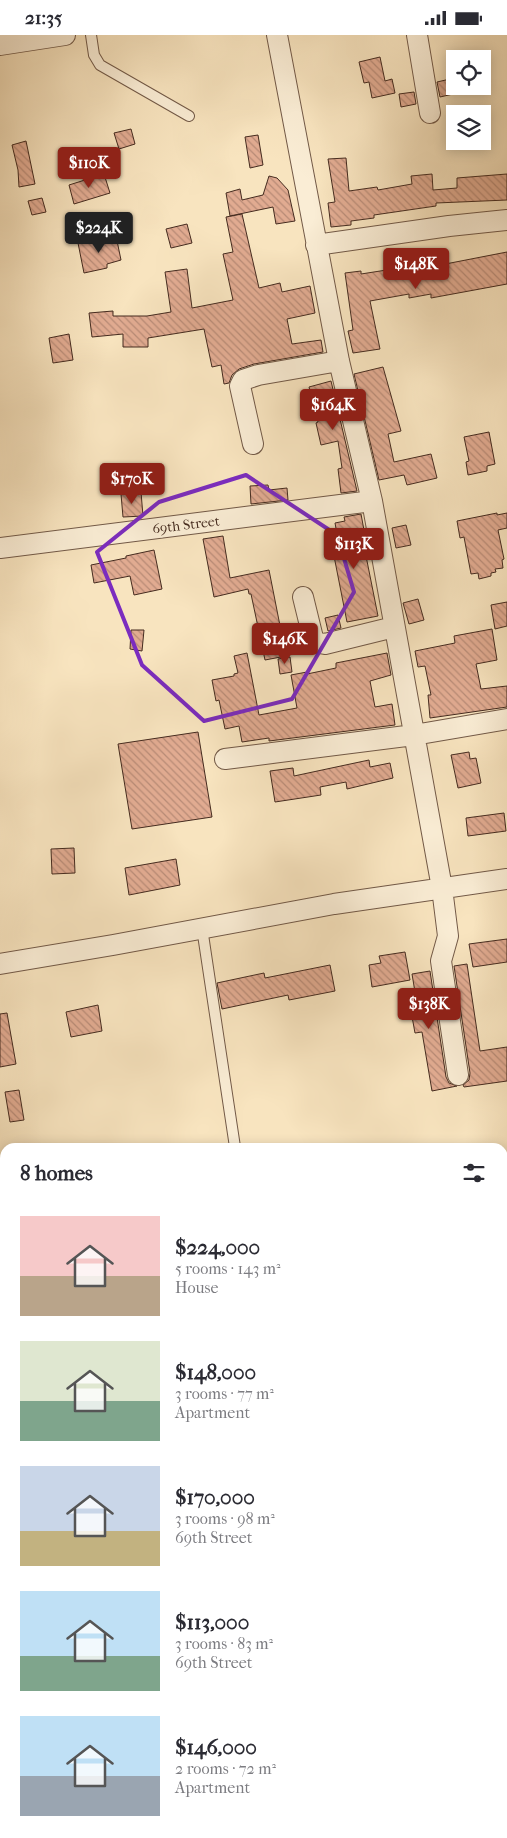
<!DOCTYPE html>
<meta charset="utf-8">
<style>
:root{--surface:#fff;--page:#f2f2f3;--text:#2b2b33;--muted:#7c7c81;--accent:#8f2418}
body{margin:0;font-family:"IM FELL French Canon",serif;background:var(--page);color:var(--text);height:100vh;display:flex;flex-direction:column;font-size:19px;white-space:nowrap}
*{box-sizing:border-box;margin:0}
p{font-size:16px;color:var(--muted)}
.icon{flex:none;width:28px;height:28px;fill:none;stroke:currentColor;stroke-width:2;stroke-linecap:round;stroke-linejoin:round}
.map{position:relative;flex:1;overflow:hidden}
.details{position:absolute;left:0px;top:1108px;width:508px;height:696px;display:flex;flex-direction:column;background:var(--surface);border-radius:15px 15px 0 0;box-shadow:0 2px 12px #0003}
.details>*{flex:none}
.fabs{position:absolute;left:446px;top:15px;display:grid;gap:10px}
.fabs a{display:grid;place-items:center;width:45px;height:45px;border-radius:0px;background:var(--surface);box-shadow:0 2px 12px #0003;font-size:25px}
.price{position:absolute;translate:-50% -42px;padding:0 11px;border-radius:5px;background:var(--accent);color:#fff;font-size:16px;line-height:32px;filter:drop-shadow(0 1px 2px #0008)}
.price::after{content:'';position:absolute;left:50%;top:30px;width:15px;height:11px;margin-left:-8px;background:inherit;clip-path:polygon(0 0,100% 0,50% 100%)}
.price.on{background:#222;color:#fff}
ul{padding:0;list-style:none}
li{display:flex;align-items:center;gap:15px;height:125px;padding:0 20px}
li span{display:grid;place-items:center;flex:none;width:140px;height:100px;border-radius:0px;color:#555}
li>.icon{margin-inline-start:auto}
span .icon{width:60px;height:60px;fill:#fffc;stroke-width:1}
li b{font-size:21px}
h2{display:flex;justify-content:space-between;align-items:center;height:60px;padding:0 20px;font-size:21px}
.status{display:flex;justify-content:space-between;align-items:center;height:35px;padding:0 25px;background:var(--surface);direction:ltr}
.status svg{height:14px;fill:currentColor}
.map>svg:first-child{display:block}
.water{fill:#9dbeb4;stroke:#7a8378}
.building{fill:url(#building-back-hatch);stroke:#452b1f}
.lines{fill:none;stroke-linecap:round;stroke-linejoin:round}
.service-casing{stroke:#725947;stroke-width:12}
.minor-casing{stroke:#725947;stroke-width:22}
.secondary-casing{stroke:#452b1f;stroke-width:29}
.primary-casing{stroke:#452b1f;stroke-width:29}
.path{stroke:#452b1f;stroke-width:3;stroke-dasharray:1 2.5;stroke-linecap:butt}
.service{stroke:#faedd5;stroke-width:10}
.minor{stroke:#faedd5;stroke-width:20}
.secondary{stroke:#faedd5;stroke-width:28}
.primary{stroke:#f8e4bf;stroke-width:28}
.marked{fill:none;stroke:#7b2cbf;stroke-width:4;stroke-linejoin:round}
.labels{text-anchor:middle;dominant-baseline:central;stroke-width:4;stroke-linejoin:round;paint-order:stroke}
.street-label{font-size:14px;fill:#452b1f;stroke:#faedd5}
</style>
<div class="status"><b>21:35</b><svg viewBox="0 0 49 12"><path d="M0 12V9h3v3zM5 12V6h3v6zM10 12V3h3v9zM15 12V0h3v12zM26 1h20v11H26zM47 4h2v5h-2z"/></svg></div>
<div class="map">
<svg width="507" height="1803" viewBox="0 0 507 1803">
<defs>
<pattern id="building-back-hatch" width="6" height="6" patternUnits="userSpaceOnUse" patternTransform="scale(1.25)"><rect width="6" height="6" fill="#e1ab91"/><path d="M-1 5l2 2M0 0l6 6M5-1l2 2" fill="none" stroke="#b88b76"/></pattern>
</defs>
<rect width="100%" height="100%" fill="#f8e4bf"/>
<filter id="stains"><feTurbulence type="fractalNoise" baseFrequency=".004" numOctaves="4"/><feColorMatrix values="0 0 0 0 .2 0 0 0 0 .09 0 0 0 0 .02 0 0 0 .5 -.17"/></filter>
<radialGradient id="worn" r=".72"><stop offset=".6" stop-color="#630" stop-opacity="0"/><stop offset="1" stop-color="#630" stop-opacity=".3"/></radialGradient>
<path class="water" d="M0 1552 5 1585V1655L0 1657Z"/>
<path class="building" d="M380 22 385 46 392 44 395 58 372 63 369 47 364 48 359 27Z
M450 44 453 59 440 62 437 47Z
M414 57 416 69 401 72 399 59Z
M131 94 135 109 119 114 114 98Z
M258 100 263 130 250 133 245 102Z
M26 106 35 149 19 152 18 135 12 110Z
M346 123 349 156 377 152 378 155 412 149 411 141 432 139 433 155 457 153V143L507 139V165L436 168V171L374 180V183L351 186V190L331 192 328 168 335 167 328 124Z
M104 139 110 158 74 169 69 150Z
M269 141 277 143 288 155 295 186 276 189 273 172 230 181 226 158 240 154 242 165 263 160Z
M42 163 46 177 32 180 28 166Z
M242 179 259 253 280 248 282 257 310 251 315 278 287 284 292 309 321 305 323 317 254 329 239 334 232 340 229 348 224 349 221 330 212 332 204 294 148 303V312H123V299L92 302 89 278 113 276V281H147L171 277 165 237 187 234 192 273 233 265 223 219 233 217 226 182Z
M187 189 192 208 171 213 166 194Z
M116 201 121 225 107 229V233L84 238 78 208Z
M507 217V249L431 263V259L409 263V259L370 266 380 314 353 318 348 296 353 295 345 238 361 236V239L393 234 394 239Z
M69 299 73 325 53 328 49 303Z
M383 332 401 396 388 399 394 427 431 419 437 443 407 450 404 440 379 445 354 339Z
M331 346 357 456 341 458 338 434 342 433 338 406 321 410 316 388 318 387 309 352Z
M489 397 495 429 487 431V436L468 440 466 427 469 426 464 402Z
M268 450 269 455 287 453 288 465 251 469 250 451Z
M141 457 143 481 123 482 121 459Z
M497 478V480L507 478V493L498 495 504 524 502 525 503 533 495 534 496 537 491 538V541L479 544 478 538 471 539 464 502 460 503 457 486Z
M361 479 366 506H363L378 581 347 587 333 516 340 515 335 488 345 486 344 482Z
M406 490 411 510 396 513 392 493Z
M223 501 230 543 269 535 286 621 265 625 251 559H249L248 554 214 562 203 504Z
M154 515 162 554 134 560 130 541 94 548 91 530 126 523V521Z
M418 564 424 585 409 589 403 568Z
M507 567V591L495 594 491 570Z
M338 580 341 593 328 596 325 583Z
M492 594 497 625 476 629 481 654 507 651V672L430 683 428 660H431L425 631 418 632 415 616 455 608 454 601Z
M131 595H144L142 616 130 614Z
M247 618 259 680 297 673 291 640 307 637V639L336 633V628L387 618 391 640 370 646 375 672 392 669 395 690 269 706V703L242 707 239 691 225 694 219 665 216 666 212 645 234 641V639L238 638 234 621Z
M290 622 292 637 280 639 278 624Z
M198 697 212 782 132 794 118 709Z
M469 717 470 724 476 723 481 748 458 753 451 720Z
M369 725 370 732 390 728 393 743 347 754 346 747 320 752 321 760 275 767 270 736 293 733 294 741Z
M504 778 506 796 468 801 466 783Z
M74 813 75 838 52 839 51 814Z
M176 824 180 850 129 860 125 833Z
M507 904V927L473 932 469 909Z
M405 917 410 945 372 952 369 930 381 928 379 921Z
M467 929 480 1016 507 1012V1046L464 1052 463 1050 469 1045 470 1038 454 931Z
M330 930 335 956 289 965 288 960 222 974 217 948 264 938 265 943Z
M430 936 446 1042 449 1048 457 1051 432 1056 422 997 415 998 411 976 418 975 412 939Z
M98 970 102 996 71 1002 66 977Z
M7 978 16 1029 0 1032V979Z
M19 1055 24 1085 10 1087 5 1057Z"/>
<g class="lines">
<g class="service-casing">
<path id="service" d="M91 0 94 20 100 30 189 81
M202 893 235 1112
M0 1331 5 1330"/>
</g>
<g class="minor-casing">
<path id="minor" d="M277 0 339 326 372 466 442 853 448 901 441 926 458 1040
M417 0 430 78
M0 10 65 0
M316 210 449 191 507 185
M253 409 240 351 243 345 258 340 339 326
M0 513 372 466
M303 562 314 607 325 609 394 592
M225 724 414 700 507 684
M0 929 113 910 334 869 507 844
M502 1607 507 1606
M157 1799V1803"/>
</g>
<g class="secondary-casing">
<path id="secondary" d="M502 1782 507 1785"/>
</g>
<g class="primary-casing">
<path id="primary" d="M0 1155 5 1190
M0 1380 5 1412
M0 1692 5 1691
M0 1728 5 1727"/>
</g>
<path class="path" d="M0 1508 5 1541
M0 1663 5 1662
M341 1799V1803"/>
<use href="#service" class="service"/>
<use href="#minor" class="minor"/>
<use href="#secondary" class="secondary"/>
<use href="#primary" class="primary"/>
</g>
<path class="marked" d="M246 440 337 500 354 557 292 664 204 686 142 630 97 517 159 467Z"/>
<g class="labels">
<g class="street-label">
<text transform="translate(186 490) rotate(-7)">69th Street</text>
</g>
</g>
<rect width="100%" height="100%" filter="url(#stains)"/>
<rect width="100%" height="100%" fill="url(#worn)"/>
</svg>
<div class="fabs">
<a><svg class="icon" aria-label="locate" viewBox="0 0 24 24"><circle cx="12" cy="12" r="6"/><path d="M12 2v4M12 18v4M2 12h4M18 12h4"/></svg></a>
<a><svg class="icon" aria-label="layers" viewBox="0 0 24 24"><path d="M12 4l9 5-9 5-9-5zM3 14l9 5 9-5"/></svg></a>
</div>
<b class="price" style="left:89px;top:154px">$110K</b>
<b class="price on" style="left:99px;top:219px">$224K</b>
<b class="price" style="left:416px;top:255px">$148K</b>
<b class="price" style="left:333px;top:396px">$164K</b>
<b class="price" style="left:132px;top:470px">$170K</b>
<b class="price" style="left:354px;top:535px">$113K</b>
<b class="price" style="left:285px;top:630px">$146K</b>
<b class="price" style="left:429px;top:995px">$138K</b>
<section class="details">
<h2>8 homes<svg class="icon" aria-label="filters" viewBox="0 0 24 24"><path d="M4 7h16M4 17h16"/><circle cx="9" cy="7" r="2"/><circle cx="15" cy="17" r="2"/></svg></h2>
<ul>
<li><span style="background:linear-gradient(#f6c9c9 60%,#b9a48a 0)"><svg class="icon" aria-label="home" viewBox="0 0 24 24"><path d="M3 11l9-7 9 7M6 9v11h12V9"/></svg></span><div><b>$224,000</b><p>5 rooms · 143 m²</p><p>House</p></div></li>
<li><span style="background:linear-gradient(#dfe7d0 60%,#7fa58c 0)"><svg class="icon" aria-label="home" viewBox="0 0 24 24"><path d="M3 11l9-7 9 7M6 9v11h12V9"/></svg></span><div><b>$148,000</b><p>3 rooms · 77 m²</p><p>Apartment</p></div></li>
<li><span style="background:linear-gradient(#c9d6e8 65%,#c2b280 0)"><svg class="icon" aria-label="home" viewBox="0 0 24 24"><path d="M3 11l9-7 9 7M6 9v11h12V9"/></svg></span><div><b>$170,000</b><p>3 rooms · 98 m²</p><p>69th Street</p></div></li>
<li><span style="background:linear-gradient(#bfe0f5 65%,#7fa58c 0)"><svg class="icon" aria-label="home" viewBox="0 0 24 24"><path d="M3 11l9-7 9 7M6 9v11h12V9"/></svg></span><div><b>$113,000</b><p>3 rooms · 83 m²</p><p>69th Street</p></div></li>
<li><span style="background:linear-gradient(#bfe0f5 60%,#9aa5b1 0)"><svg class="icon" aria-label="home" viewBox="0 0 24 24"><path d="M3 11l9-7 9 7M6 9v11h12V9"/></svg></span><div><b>$146,000</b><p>2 rooms · 72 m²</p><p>Apartment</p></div></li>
</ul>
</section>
</div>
